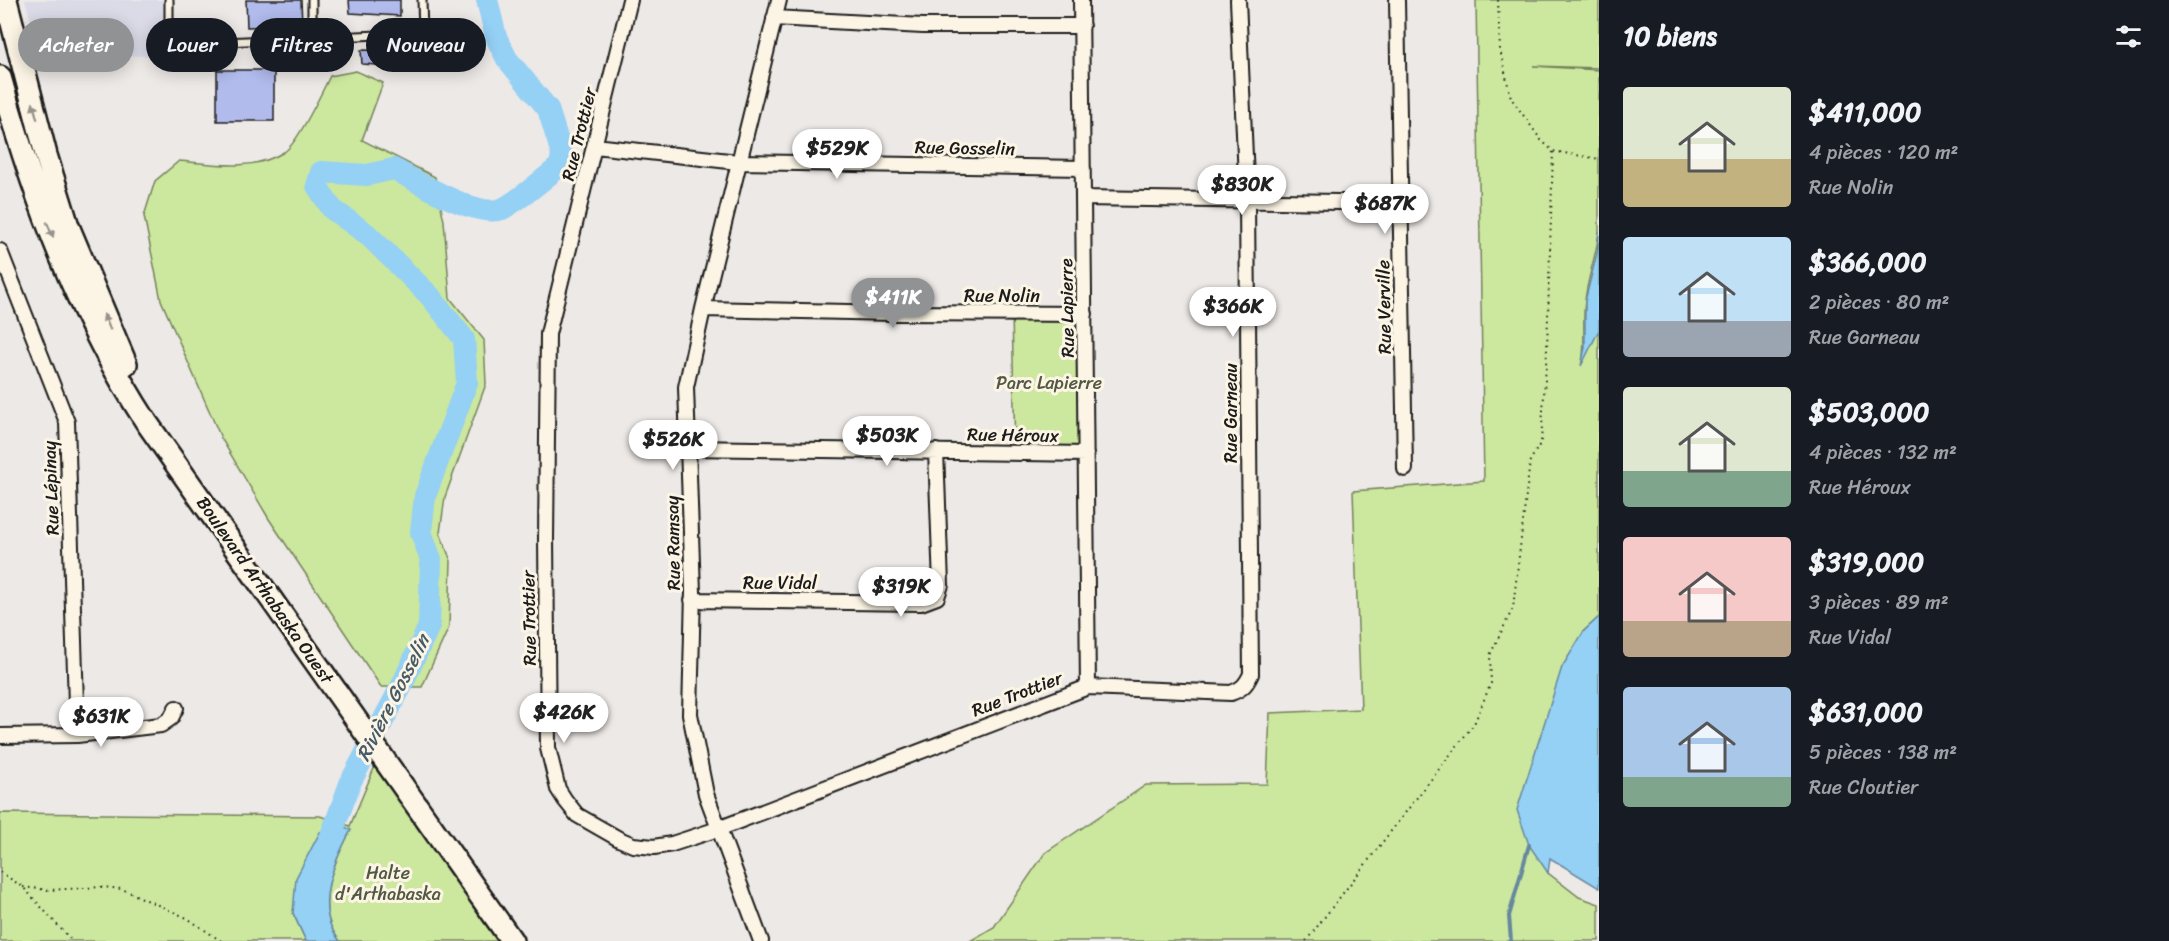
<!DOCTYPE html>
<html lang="fr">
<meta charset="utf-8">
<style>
:root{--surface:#171b24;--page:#242831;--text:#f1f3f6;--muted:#9ea1a6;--accent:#919294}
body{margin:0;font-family:Sriracha,sans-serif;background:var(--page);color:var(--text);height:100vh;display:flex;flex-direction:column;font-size:22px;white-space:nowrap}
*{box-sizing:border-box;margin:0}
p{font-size:20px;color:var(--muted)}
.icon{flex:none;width:33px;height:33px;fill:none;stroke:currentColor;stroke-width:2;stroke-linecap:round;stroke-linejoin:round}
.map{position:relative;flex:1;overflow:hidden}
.sheet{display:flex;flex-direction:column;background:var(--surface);width:570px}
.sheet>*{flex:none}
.banner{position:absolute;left:18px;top:18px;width:570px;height:54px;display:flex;gap:12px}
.price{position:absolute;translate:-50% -51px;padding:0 14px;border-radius:21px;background:#fff;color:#222;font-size:20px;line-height:39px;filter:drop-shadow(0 2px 3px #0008)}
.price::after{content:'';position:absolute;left:50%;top:36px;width:18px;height:14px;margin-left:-9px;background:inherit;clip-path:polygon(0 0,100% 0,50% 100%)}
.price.current{background:var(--accent);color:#fff}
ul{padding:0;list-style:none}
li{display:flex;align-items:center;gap:18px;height:150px;padding:0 24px}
li span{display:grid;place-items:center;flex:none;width:168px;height:120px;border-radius:6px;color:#555}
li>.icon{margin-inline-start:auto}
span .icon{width:72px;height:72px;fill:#fffc;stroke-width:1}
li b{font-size:26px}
h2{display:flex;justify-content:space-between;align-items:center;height:72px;padding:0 24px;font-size:26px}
.tag{padding:0 21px;border-radius:27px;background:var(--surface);box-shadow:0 3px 15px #0003;font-size:21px;line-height:54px}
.tag.current{background:var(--accent);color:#fff}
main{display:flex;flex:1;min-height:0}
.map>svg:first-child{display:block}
.built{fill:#dbdbe8}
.green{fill:#cce79e;stroke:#74825d;stroke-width:1.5}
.water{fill:#95d0f5;stroke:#65889e;stroke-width:1.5}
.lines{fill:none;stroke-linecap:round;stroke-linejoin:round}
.stream{stroke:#65889e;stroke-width:4}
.river{stroke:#95d0f5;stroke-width:22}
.building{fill:#b1bbec;stroke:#1c1c1c;stroke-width:1.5}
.lane-casing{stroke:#1c1c1c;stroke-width:11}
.street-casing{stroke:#1c1c1c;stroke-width:18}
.primary-casing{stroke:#1c1c1c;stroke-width:26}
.path{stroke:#1c1c1c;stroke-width:2;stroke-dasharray:1.5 4.5;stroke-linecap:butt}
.lane{stroke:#fcf5e5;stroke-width:7}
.street{stroke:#fcf5e5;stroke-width:14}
.primary{stroke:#fcf5e5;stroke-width:21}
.oneway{fill:#97938b}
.labels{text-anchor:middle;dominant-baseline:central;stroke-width:6;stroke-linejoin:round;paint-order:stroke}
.street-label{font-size:18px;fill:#1c1c1c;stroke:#fcf5e5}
.park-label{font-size:18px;fill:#515943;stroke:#fcf5e5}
.water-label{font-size:20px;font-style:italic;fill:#465b68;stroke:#fcf5e5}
</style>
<main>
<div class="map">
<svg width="1599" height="941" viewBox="0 0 1599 941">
<rect width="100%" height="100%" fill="#ede9e6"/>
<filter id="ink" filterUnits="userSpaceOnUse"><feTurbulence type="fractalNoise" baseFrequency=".0167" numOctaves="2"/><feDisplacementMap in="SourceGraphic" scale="12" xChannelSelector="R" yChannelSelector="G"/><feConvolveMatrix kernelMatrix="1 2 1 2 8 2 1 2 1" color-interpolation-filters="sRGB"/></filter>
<g filter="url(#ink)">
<path class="built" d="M25 0H165L166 56 40 55Z"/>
<path class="green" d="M1476 0H1599V68L1533 66 1599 70V231C1597 255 1587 278 1585 301 1582 322 1586 342 1582 363L1599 330V617L1584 631 1535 758 1518 810 1548 873 1579 897 1599 904V941H970L994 927 1045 853 1146 785 1267 784 1270 713 1361 709 1353 491 1484 481Z
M356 71 383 83 362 140 435 177 444 221 450 298 484 340 486 384 445 497 440 533 451 561 449 627 422 687H381L269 519 221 438 161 300 144 216 155 181 179 161C214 164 252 172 284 152 297 145 322 92 330 76Z
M1012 312 1085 314 1086 454 1015 453Z
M375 766 500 941H340C312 909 334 862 351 830L293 913 306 941H0V813L320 816 350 826Z"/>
<path class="water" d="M1599 231V330L1581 366 1585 347V301L1597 253Z
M1599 617V888L1550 858 1548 873 1529 845 1517 810 1562 667 1584 631Z
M337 823 351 830C334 862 312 908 340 941H306L293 913 296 878 320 832Z"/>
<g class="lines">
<path class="stream" d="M1511 941 1509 916 1529 845"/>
<path class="river" d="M326 849 351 781 402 685 429 626 431 560 421 532 425 496 467 383 464 339 430 296 367 234 332 209 317 186 321 172 367 175 394 169C416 181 480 221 504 208 524 197 542 180 560 166L562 154 548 109 507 59 496 37 487 0"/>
</g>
<path class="building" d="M246 0H301L302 25 247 27Z
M349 0H400V16L350 13Z
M361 50 393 51 394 66 362 64Z
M217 70H274V121H217Z"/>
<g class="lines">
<g class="lane-casing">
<path id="lane" d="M169 0V35L178 44 423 33
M312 0V39
M422 0 423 33 426 44H428"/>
</g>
<g class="street-casing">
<path id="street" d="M630 0 548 334 546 539 548 748 558 789 565 800 577 815 619 839 633 845 654 847 672 844 718 829 1088 687 1231 693C1242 689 1246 685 1251 674L1247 201 1238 0
M1081 0 1088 687
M1397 0 1405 469
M774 18 923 26H1082
M595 146 738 162 1083 168
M1083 198 1400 203
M0 251 67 422 77 735
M703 309 895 313 1085 314
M688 448 1086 454
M692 600 921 603 937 597 941 585 936 451
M0 736 77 735 161 725 171 718 176 708
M761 941 706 794 690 714 693 592 686 387 703 309 779 0"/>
</g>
<g class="primary-casing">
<path id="primary" d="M6 0 46 155 68 226 126 364
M0 77C34 199 78 317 147 423L512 941"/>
</g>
<path class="path" d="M1498 0 1500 50 1511 98 1541 140 1553 151 1599 159
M0 872 23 887 72 941
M23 887 48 890 103 887 122 889 187 918 221 941
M1306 941 1474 724 1491 683 1490 655 1513 608 1530 461 1541 442 1547 349 1553 151"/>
<use href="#lane" class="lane"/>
<use href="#street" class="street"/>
<use href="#primary" class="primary"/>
</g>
<defs><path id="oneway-solid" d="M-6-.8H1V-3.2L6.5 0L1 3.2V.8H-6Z" transform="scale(1.5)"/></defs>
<g class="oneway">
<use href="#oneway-solid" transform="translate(35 111) rotate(-105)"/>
<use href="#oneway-solid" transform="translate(50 230) rotate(68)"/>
<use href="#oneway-solid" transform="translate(107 322) rotate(-113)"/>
</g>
</g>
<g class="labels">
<g class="street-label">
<text transform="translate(579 134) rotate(-76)">Rue Trottier</text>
<text transform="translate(965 148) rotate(1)">Rue Gosselin</text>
<text x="1002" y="296">Rue Nolin</text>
<text transform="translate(1384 307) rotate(-91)">Rue Verville</text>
<text transform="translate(1067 308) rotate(-91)">Rue Lapierre</text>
<text transform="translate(1231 413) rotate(-90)">Rue Garneau</text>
<text transform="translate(1013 435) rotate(1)">Rue Héroux</text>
<text transform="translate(51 488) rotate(-92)">Rue Lépinay</text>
<text transform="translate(673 543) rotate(-91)">Rue Ramsay</text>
<text x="780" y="583">Rue Vidal</text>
<text transform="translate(265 590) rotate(55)">Boulevard Arthabaska Ouest</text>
<text transform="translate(529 618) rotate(-91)">Rue Trottier</text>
<text transform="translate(1017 694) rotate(-21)">Rue Trottier</text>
</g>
<g class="park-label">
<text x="1049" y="383">Parc Lapierre</text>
<text x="388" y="873">Halte<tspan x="388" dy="21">d'Arthabaska</tspan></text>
</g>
<g class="water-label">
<text transform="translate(393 698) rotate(-63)">Rivière Gosselin</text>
</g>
</g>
</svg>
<b class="price" style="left:837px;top:180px">$529K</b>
<b class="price" style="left:1242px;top:216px">$830K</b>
<b class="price" style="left:1385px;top:235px">$687K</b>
<b class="price current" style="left:893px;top:329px">$411K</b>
<b class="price" style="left:1233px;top:338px">$366K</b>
<b class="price" style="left:887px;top:467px">$503K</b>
<b class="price" style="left:673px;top:471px">$526K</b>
<b class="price" style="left:901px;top:618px">$319K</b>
<b class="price" style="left:564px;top:744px">$426K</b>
<b class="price" style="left:101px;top:748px">$631K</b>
<div class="banner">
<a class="tag current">Acheter</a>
<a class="tag">Louer</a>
<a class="tag">Filtres</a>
<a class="tag">Nouveau</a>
</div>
</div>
<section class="sheet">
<h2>10 biens<svg class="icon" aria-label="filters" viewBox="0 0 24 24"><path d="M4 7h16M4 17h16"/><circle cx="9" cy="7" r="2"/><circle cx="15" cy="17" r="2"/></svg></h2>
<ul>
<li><span style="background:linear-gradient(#dfe7d0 60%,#c2b280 0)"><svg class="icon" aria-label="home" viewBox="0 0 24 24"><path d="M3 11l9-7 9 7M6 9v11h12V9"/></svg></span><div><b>$411,000</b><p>4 pièces · 120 m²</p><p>Rue Nolin</p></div></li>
<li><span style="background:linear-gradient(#bfe0f5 70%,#9aa5b1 0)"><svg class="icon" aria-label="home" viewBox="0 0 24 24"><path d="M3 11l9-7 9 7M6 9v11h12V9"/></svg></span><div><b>$366,000</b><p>2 pièces · 80 m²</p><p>Rue Garneau</p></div></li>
<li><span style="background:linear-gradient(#dfe7d0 70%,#7fa58c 0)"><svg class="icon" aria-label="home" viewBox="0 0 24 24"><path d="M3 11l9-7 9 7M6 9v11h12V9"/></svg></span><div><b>$503,000</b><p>4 pièces · 132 m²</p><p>Rue Héroux</p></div></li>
<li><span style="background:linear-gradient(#f6c9c9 70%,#b9a48a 0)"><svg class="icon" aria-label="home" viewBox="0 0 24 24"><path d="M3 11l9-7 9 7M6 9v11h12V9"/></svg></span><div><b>$319,000</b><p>3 pièces · 89 m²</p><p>Rue Vidal</p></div></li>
<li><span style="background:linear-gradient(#a9c7e8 75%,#7fa58c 0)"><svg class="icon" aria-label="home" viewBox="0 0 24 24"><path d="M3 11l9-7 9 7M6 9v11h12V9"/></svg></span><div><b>$631,000</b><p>5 pièces · 138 m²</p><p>Rue Cloutier</p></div></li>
</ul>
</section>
</main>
